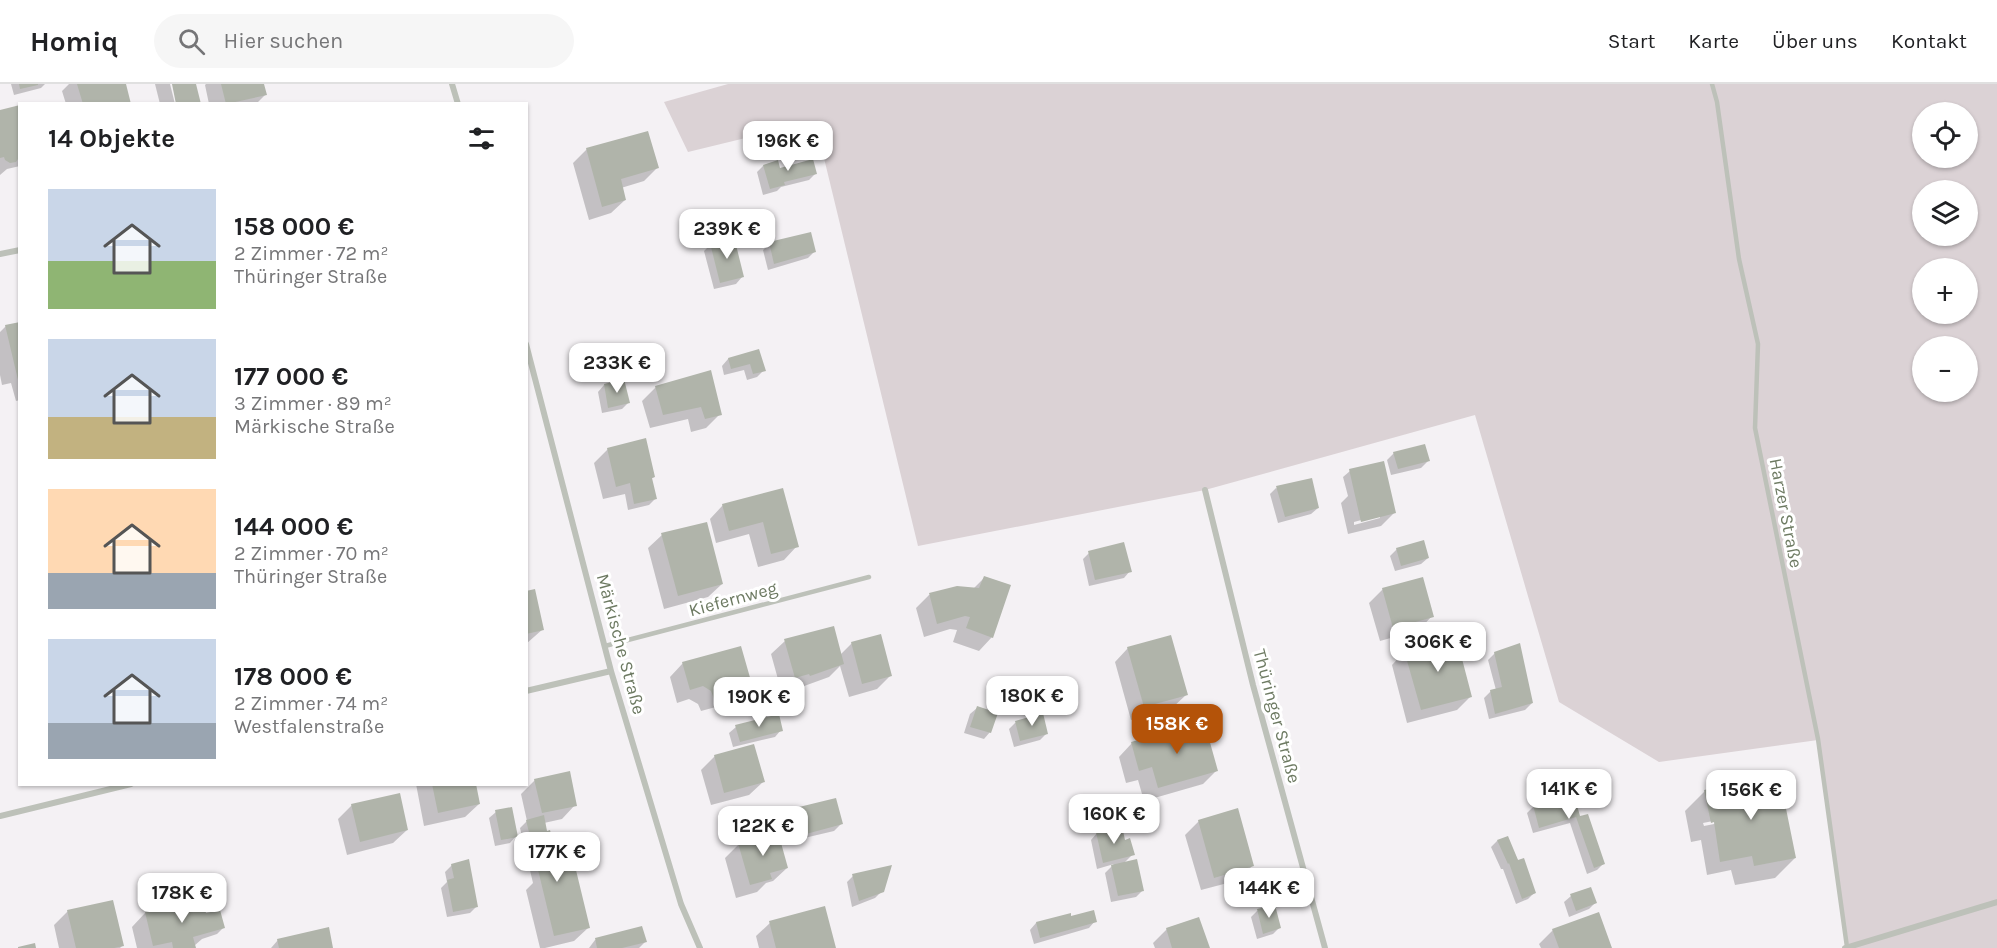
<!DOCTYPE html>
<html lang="de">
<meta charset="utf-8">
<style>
:root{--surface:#fff;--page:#f6f6f6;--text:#202124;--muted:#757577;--line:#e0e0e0;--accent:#b45309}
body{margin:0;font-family:Karla,sans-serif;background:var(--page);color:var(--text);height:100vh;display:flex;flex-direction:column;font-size:22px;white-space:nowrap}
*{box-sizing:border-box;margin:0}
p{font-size:20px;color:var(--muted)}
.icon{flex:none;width:33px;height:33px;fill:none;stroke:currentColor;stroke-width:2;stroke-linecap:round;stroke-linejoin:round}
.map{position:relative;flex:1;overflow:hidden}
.side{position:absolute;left:18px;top:18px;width:510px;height:684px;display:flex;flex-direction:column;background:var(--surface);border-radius:0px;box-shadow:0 2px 4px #0004}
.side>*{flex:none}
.controls{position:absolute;left:1912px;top:18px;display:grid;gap:12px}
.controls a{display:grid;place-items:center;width:66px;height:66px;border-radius:50%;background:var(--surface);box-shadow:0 2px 4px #0004;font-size:30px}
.price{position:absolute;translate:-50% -51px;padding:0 14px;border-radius:12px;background:#fff;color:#222;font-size:20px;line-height:39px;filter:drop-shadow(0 2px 3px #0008)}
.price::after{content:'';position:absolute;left:50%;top:36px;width:18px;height:14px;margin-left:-9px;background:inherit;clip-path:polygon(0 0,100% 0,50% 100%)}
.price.current{background:var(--accent);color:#fff}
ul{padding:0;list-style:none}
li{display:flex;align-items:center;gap:18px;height:150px;padding:0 30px}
li span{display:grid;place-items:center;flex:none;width:168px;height:120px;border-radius:0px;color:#555}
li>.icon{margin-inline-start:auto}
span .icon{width:72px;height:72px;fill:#fffc;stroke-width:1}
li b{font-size:26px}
h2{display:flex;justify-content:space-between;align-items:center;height:72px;padding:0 30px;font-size:26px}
header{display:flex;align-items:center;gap:36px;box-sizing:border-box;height:84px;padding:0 30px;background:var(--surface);border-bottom:2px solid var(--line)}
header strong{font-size:28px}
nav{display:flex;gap:33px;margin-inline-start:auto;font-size:21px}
.search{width:420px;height:54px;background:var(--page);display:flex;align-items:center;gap:15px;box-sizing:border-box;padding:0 21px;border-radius:33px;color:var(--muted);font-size:22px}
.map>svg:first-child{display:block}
.green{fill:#dbd2d5;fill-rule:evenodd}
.shadow{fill:#0003;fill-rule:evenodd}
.building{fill:#b0b4aa}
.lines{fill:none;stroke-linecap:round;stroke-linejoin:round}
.service{stroke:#bdc1b9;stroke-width:4.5}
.minor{stroke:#bdc1b9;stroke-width:6}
.labels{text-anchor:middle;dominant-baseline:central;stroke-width:6;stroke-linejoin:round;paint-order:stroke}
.street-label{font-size:18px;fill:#6d7a62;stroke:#fff}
</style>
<header>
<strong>Homiq</strong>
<div class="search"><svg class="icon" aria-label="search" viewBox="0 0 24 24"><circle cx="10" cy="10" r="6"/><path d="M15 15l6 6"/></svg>Hier suchen</div>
<nav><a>Start</a><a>Karte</a><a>Über uns</a><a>Kontakt</a></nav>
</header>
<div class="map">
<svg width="1997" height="864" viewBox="0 0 1997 864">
<rect width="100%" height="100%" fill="#f4f1f4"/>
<path class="green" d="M728 0H1997V864H1845L1847 863 1818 656 1659 678 1559 618 1475 331 1205 406 918 462 815 37 688 68 664 18ZM1923 28H1968V74H1923ZM1923 106H1968V152H1923ZM1923 184H1968V230H1923ZM1923 262H1968V308H1923Z"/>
<path class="shadow" d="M11 0H45L41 4 14 11Z
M69 0H124L130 20H66L62 7Z
M155 0H170L175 20H160Z
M206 0H263L265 11 256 20H209L205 1Z
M20 22V82L7 85 0 91V27Z
M587 65 657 84 644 97 621 104 625 116 611 129 589 136 573 79Z
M763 82 779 86 816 89 809 96 781 103 777 107 763 111 757 88Z
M810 150 815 167 808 174 768 186 763 166 769 160Z
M711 160 742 193 736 200 714 205 704 167Z
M20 239V316L16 317 11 299 2 301 0 291V248L6 242Z
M758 267 764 286 757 293 747 296 744 286 724 291 722 282 728 275Z
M604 301 628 319 622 325 602 329 598 308Z
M656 303 720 330 706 344 691 348 688 335 650 344 642 317Z
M608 365 654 393 651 395 655 415 649 421 628 426 625 410 603 415 594 379Z
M1394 369 1428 377 1421 384 1391 391 1387 376Z
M1350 387 1394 429 1381 442 1348 450 1341 419 1348 412 1343 393ZM1380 431V434L1354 441V438Z
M1276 404 1318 424 1311 430 1278 439 1270 410Z
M782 406 797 462 784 476 758 483 749 450 716 459 710 435 723 421Z
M662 451 722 500 708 513 664 525 648 464Z
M1397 465 1428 474 1421 480 1395 487 1390 472Z
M1089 469 1130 487 1124 494 1089 502 1083 475Z
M984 494 992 553 979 567 953 558 957 546 950 545 924 553 916 524 929 511 973 505Z
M1383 505 1432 532 1419 546 1380 557 1369 519Z
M526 509 543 545 526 560Z
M785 557 840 571 852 559 890 592 877 605 849 613 840 582 829 593 796 605V603L781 606 771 570Z
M1128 564 1186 611 1172 624 1131 636 1115 578Z
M1405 567 1470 613 1457 626 1407 639 1392 581Z
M1495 569 1532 619 1525 626 1489 635 1484 614 1491 607 1496 606 1488 576Z
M683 579 751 603 738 617 701 627 698 620 689 615 677 619 670 593Z
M977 624 990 648 984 655 964 649 970 630Z
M1042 631 1047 649 1040 656 1014 663 1009 645 1015 639Z
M736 643 781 646 775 653 733 663 729 649Z
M1132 659 1217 686 1203 700 1144 717 1138 696 1126 699 1119 673Z
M715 672 763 698 749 711 711 721 701 686Z
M535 696 575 721 562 735 544 739 558 788 588 844 574 857 545 864H540L526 806 533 799 520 744 527 737 521 710Z
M475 700 479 720 465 733 424 742 416 700Z
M1705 707 1795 774 1775 794 1735 801 1731 786 1707 791 1701 756 1691 758 1685 727ZM1718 736 1714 740 1704 742 1703 739Z
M1555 710 1579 734 1603 780 1597 786 1587 790 1570 739 1533 749 1527 729 1534 722 1549 719 1548 716Z
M352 721 407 746 393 759 347 771 338 735Z
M800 725 841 740 834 747 800 755 793 731Z
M496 728 516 752 510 759 495 762 489 734Z
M1199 737 1252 782 1239 796 1201 806 1185 751Z
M1097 749 1124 758 1133 770 1124 779 1143 806 1136 813 1111 818 1105 789 1114 780 1097 785 1091 756Z
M1507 754 1534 809 1528 815 1516 820 1503 785H1501L1491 763 1497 757Z
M739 760 787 784 773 797 766 799 757 808 736 814 725 774Z
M452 781 477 822 470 829 447 833 441 804 447 798 445 788Z
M853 792 882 807 875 814 852 823 847 798Z
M1571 812 1595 819 1589 825 1569 833 1564 818Z
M1274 822 1280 843 1273 850 1257 855 1251 833 1257 827Z
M68 827 122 862 120 864H59L54 841Z
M145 829 205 832 223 844 217 850 202 855 194 862V864H137L132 843Z
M1070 834 1095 837 1089 844 1034 860 1030 846 1036 839Z
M770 839 835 864H759L756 852Z
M1167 845 1208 864H1155L1153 859Z
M1553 846 1610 864H1541L1539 860Z
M278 856 331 864H271Z
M595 856 645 858 639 864H589Z"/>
<path class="building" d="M19 0H38V1L20 5Z
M77 0H126L131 20H83Z
M172 0H196L201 20H176Z
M221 0H264L267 11 226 20Z
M20 21V72L16 78 10 79 5 76 4 73 0 74V26Z
M648 47 659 84 621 95 626 116 602 123 586 64Z
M813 75 817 90 784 98 785 101 770 105 763 81 778 76 780 84Z
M811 148 816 168 774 180 769 158Z
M734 153 744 193 720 199 710 159Z
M20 238V300H19L5 241Z
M759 265 766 287 753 290 750 280 731 285 728 274Z
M711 286 722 331 705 335 701 323 663 331 655 302Z
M624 295 630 319 608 324 604 300Z
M646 354 655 393 652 394 657 415 634 420 630 399 616 403 607 364Z
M1425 360 1430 377 1398 385 1393 368Z
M1384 377 1396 429 1361 438 1349 385Z
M1312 394 1319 424 1285 433 1276 402Z
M783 404 799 463 771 470 763 438 729 447 722 420Z
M707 438 723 500 678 512 661 449Z
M1424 456 1429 474 1401 482 1396 464Z
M1124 458 1132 488 1095 496 1088 467Z
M984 492 1011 501 993 554 966 544 970 533 965 532 937 540 929 509 957 502 979 504Z
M1423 493 1434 533 1393 544 1382 504Z
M535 505 544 546 526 550V507Z
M834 542 844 580 810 592 809 590 795 594 784 555Z
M881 550 892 592 862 600 851 558Z
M1171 551 1188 611 1144 623 1127 563Z
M1456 552 1472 613 1421 626 1404 566Z
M1520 559 1533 619 1495 630 1490 606 1502 603 1494 568Z
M741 562 753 604 714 615 711 607 703 602 690 606 682 578Z
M977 622 998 629 991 649 970 643Z
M1043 629 1048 650 1020 657 1015 637Z
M779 630 783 647 740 658 735 641Z
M1204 637 1218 687 1158 704 1152 683 1139 687 1131 658Z
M754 660 765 698 724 709 714 671Z
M570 687 577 722 542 729 534 695Z
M1779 690 1796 774 1754 782 1752 772 1720 778 1714 738 1711 739 1704 706Z
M432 700H476L480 720 438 729Z
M1572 703 1580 732 1588 730 1605 780 1594 784 1576 733 1539 744 1533 721 1556 715 1554 708Z
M400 709 408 746 360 758 351 720Z
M836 714 843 740 806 750 799 723Z
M512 723 518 753 501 756 495 726Z
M1238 724 1254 782 1214 794 1198 736Z
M544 731 547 747 550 746 560 786 575 782 590 844 554 852 526 736Z
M1122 742 1125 756 1130 754 1135 771 1103 779 1096 748Z
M778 748 788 784 770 789 772 795 750 801 738 759Z
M1508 752 1518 776 1524 774 1536 809 1522 815 1509 779 1508 780 1497 756Z
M469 775 478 823 453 828 447 796 454 794 451 780Z
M1137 775 1144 807 1118 812 1111 781Z
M892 781 884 808 859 817 852 790Z
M1591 803 1597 819 1576 827 1570 810Z
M202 814 206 829 220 826 225 844 193 853 196 864H173L172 858 153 862 145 828Z
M113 816 124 862 114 864H76L67 826Z
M1275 821 1281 844 1263 850 1257 825Z
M825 822 836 864H776L769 837Z
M1094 826 1097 838 1040 854 1036 838 1071 829V832Z
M1599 828 1612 864H1559L1552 845Z
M1199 833 1210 864H1172L1166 844Z
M642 842 647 858 622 864H597L595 854Z
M329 843 333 864H279L277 855Z
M35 859 36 864H18V863Z"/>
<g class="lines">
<path class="service" d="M1712 0 1717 18 1739 175 1758 260 1755 344 1818 655 1847 863
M605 562 869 493"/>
<path class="minor" d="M452 0 458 20
M0 170 20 166
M526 260 611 587 681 820 700 864
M1205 406 1253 601 1325 864
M526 607 611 587
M0 732 131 700
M1845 864 1997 818"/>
</g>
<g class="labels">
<g class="street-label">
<text transform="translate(1786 429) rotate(79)">Harzer Straße</text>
<text transform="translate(733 515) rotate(-15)">Kiefernweg</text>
<text transform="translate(621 560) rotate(75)">Märkische Straße</text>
<text transform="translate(1277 632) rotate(75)">Thüringer Straße</text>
</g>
</g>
</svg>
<div class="controls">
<a><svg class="icon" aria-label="locate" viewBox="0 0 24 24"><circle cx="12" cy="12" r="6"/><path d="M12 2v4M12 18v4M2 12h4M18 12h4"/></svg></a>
<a><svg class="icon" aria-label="layers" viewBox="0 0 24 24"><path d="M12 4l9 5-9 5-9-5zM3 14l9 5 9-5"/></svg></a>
<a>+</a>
<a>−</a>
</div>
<b class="price" style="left:788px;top:88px">196K €</b>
<b class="price" style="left:727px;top:176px">239K €</b>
<b class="price" style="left:617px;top:310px">233K €</b>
<b class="price" style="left:1438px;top:589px">306K €</b>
<b class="price" style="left:1032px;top:643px">180K €</b>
<b class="price" style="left:759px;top:644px">190K €</b>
<b class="price current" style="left:1177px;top:671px">158K €</b>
<b class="price" style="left:1569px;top:736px">141K €</b>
<b class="price" style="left:1751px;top:737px">156K €</b>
<b class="price" style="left:1114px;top:761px">160K €</b>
<b class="price" style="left:763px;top:773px">122K €</b>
<b class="price" style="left:557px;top:799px">177K €</b>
<b class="price" style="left:1269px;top:835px">144K €</b>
<b class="price" style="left:182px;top:840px">178K €</b>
<section class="side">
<h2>14 Objekte<svg class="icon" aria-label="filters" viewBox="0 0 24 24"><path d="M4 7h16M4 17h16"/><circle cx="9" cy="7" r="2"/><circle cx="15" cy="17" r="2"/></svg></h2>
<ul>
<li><span style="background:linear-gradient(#c9d6e8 60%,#8fb573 0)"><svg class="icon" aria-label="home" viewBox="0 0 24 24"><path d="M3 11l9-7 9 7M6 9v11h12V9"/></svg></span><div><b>158 000 €</b><p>2 Zimmer · 72 m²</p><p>Thüringer Straße</p></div></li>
<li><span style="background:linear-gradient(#c9d6e8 65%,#c2b280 0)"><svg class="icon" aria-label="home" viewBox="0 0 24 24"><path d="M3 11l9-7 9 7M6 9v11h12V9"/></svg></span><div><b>177 000 €</b><p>3 Zimmer · 89 m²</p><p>Märkische Straße</p></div></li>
<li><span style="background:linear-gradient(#ffd9b3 70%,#9aa5b1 0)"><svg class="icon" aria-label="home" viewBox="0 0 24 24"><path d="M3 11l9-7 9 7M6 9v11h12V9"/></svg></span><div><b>144 000 €</b><p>2 Zimmer · 70 m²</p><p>Thüringer Straße</p></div></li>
<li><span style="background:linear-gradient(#c9d6e8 70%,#9aa5b1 0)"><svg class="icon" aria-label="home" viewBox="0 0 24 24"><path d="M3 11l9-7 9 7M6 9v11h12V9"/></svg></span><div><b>178 000 €</b><p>2 Zimmer · 74 m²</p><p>Westfalenstraße</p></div></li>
</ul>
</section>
</div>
